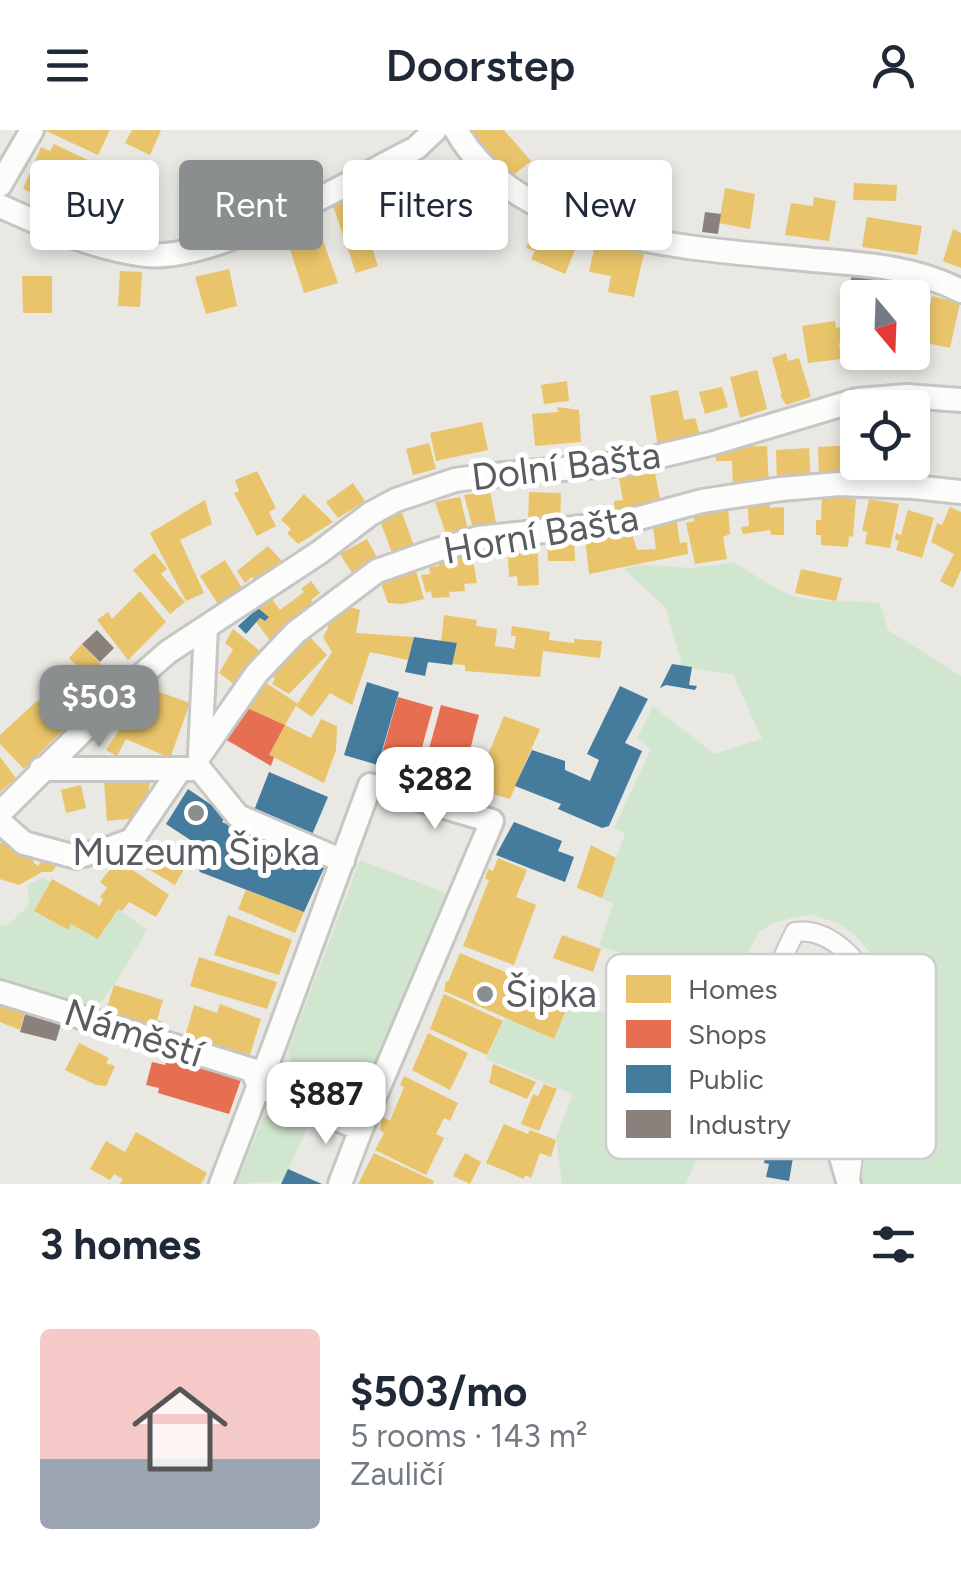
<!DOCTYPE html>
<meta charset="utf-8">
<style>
:root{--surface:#fff;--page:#f2f2f3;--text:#1f2937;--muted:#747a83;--accent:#8b8e8e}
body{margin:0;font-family:Figtree,sans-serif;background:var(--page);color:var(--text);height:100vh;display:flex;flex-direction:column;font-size:38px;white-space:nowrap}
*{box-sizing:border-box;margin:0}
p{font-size:32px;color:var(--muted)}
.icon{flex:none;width:55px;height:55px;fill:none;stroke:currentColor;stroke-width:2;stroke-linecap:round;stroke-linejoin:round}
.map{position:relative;height:1054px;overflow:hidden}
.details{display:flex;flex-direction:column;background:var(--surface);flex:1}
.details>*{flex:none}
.top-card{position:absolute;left:30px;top:30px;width:902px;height:90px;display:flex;gap:20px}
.needle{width:65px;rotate:161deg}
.tools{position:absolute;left:840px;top:150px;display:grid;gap:20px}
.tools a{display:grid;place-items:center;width:90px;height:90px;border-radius:10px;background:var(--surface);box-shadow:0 5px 15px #0003;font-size:50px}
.price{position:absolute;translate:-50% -85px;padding:0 22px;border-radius:20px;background:#fff;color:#222;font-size:32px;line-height:65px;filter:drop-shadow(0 2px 5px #0008)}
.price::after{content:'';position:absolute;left:50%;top:60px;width:30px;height:22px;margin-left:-15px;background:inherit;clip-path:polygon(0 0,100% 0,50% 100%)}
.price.on{background:var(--accent);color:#fff}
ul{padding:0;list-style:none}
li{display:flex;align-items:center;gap:30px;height:250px;padding:0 40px}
li span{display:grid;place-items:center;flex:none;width:280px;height:200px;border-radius:10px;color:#555}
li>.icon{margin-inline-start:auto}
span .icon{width:120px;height:120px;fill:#fffc;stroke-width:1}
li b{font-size:42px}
h2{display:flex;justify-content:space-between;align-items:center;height:120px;padding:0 40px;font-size:42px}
.pill{padding:0 35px;border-radius:10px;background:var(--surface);box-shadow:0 5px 15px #0003;font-size:35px;line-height:90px}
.pill.on{background:var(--accent);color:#fff}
header{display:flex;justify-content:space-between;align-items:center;height:130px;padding:0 40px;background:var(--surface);font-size:45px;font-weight:600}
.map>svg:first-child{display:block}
.green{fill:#d1e6ce}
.homes{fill:#e9c46a}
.shops{fill:#e76f51}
.public{fill:#457b9d}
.industry{fill:#8a817c}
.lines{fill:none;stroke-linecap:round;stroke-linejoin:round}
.pedestrian-casing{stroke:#c6c6c5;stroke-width:22}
.minor-casing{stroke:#c6c6c5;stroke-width:28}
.pedestrian{stroke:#fcfcfb;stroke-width:18}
.minor{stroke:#fcfcfb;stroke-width:22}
.poi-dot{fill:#8b8e8e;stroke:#fff;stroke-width:4}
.labels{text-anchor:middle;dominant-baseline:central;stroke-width:10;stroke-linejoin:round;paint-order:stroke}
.street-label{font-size:38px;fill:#595d61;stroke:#fff}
.poi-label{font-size:38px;fill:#595d61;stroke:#fff}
.key{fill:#fff;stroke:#cdced0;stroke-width:2.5}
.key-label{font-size:28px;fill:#595d61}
</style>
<header><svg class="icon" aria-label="menu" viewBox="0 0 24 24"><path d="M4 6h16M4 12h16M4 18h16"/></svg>Doorstep<svg class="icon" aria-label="person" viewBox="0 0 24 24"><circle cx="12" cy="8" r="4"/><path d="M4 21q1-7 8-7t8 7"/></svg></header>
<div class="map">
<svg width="961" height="1054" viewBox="0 0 961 1054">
<rect width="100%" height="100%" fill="#e9e8e3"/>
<path class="green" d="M734 432C752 443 772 458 791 465 820 475 851 468 880 474L888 500 961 546V1054H859L873 966 883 929 889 853 878 832 855 805 838 793 810 784 773 793 760 801 747 824 731 863 719 976 686 1054H562L556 1008 573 964 486 929 505 888 554 909 571 868 606 884 626 824 599 816 613 774 602 768 625 703 614 698 651 619 637 608 653 576 714 624 762 609 733 545 682 536 666 478 624 439 641 435 693 438Z
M360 730 446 763 358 973 346 980C312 970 298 954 288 921Z
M43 747 50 752 34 781 67 800 71 794 99 809 118 779 147 800 114 855 94 880 0 854V796L8 795 29 775 28 755Z
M278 981 308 987 309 994 283 1051 236 1054 263 988Z"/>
<path class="homes" d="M44 0H110L98 25Z
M132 0H161L150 25 125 13Z
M471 0H504L531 31 510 48 469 2Z
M54 14 92 32 84 52 94 57 82 84 23 59 41 17 50 21Z
M463 34 488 64 461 86 437 54Z
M854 53 897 55 896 71 853 70Z
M725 58 755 64 750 99 719 93Z
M363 66 370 84 362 87 378 136 356 143 333 76Z
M814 67 836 71 829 111 785 105 791 73 813 76Z
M867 87 922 96 917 125 862 117Z
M546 94 580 108 565 144 531 129 535 121 526 118 533 100 542 104Z
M953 99 961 103V138L943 131Z
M320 102 338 153 304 163 288 113Z
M596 110 645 119 634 167 608 162 611 146 589 142Z
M229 139 237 176 206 184 195 147Z
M120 141 142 142 140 177 118 176Z
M22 146H52V183H23Z
M932 166 960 173 950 218 923 212Z
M914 184 919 196V226L871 239 867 222H912Z
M835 191 836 198 842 197 844 207V212L839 213 841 229 808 233 802 196Z
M786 223 788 231 799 228 811 267 786 275 780 265H782L772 228Z
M757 240 767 279 740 288 730 247Z
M567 251 569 271 544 274 541 255Z
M722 257 728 277 705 284 699 262Z
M678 260 684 290 695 288 700 304 658 318 650 266Z
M557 277 579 280 581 312 535 316 532 284 558 282Z
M482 292 488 320 436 331 430 303Z
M912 307H920L916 351 863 349 864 332H912Z
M429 313 436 339 413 345 406 319Z
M853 315 854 348H819L818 317Z
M767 316 769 356 733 359 732 331H716V324L730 317Z
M809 318 811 350 777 352 776 320Z
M257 341 276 378 269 382 276 396 257 406 234 363 239 361 235 350Z
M655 343 662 378 615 382 614 371 623 370 619 348Z
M353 353 365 371 338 388 326 372Z
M490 361 497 398 474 402 464 365Z
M529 362 561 363 560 396 528 395Z
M304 364 333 392 298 414 287 403 291 399 281 390Z
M822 366 856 369 853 407 849 406 848 417 821 415V405H816V390H821Z
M460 367 469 404 448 410 435 372Z
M770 368V378L784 377V405H771L770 400 743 404 741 397 749 396 747 369Z
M869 369 899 374 890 418 865 414 867 402 862 401Z
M205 370 212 394 180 410 204 463 186 471 150 403Z
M728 377 730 404 723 407 727 429 695 434 686 393 694 391 693 380Z
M950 377 961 382V440L953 458 940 451 954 424 931 412 937 393 942 395Z
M908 380 934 388 922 428 896 420 899 411 895 410 896 403 901 405Z
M402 383 416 421 394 428 380 391Z
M676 387 680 413 687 412 688 424 589 444 585 408 630 397 637 420 656 419 652 390Z
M367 409 380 433 354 446 340 424Z
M537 411 539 455 518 456 517 446 509 447 507 413Z
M574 411 575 431H548L547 412Z
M268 416 282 431 256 452 252 447 245 453 237 441Z
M471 418 477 453 464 454 465 461 449 462 450 467 432 468 431 461 426 463 421 445 430 444 429 437 439 436 437 425Z
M154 423 167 439 161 444 185 472 170 484 133 440Z
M225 430 242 458 218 474 200 446Z
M415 437 424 469 402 474 388 473 379 448Z
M801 439 842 448 836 471 795 463Z
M311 451 320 463 311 470 318 478 275 517 256 492 260 488 265 491 269 487 258 478 271 468 280 480 304 462 301 459Z
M140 461 166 492 128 530 97 490 108 482 112 489Z
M343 475 360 480 356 503 414 507 408 530 370 522 352 575 330 563 312 587 296 576 285 595 243 576 260 549 297 573 296 576 332 522 323 507 328 498 326 485Z
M444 485 477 490 476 496 497 499 495 516 510 518 514 519 516 506H511L512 496 550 502 549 510 574 513V509L602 511 600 528 543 521 540 547 465 541V535L452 534 457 513H441Z
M233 499 266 526 235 555 219 543 233 519 225 513Z
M306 503 327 525 289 564 272 554 275 549 268 541Z
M82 514 112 546 92 567 72 546 79 538 69 528Z
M151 559 190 573 170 628 126 609 117 626 106 620 135 576 143 579Z
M38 570 65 598 24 639 0 614V605Z
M504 586 540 599 510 669 474 659Z
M321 589 337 596 336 620 324 653 269 625 285 595 311 608Z
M0 627 16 648 0 662Z
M151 648 146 674 139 688 107 691 104 651Z
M81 655 86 678 66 683 61 660Z
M3 710 19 722 36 727 33 732 38 736 46 724 61 730 52 742H42L19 755 0 749V714Z
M142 710 176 729 178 723 188 732 175 755 138 733 133 740 169 765 156 787 129 772 122 781 118 779 98 809 71 794 68 800 34 781 52 749 100 776 103 769 100 767 107 758 100 752 124 722 129 725 133 719 136 722Z
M591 715 616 728 602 768 577 758Z
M498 728 527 740 516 767 536 775 514 835 463 816 489 750 485 749 488 739 493 741Z
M246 760 304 782 295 803 238 779Z
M228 785 292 810 279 845 214 825Z
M562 805 601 819 593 842 553 828Z
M460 823 522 849 516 866 536 873 540 862H535L537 855 571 868 554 909 444 861 446 851 448 852Z
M199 827 277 852 267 879 190 856Z
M114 855 163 870 157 890 163 892 160 905 105 884Z
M444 864 503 891 487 925 430 899Z
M0 872 26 879 20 900 0 892Z
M220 874 261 889 249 928 183 914 194 875 217 883Z
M428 903 468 923 450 960 412 940Z
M79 913 109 928 106 933 115 936 106 956 96 955 65 940Z
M493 934 536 952 527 969 489 953Z
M404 946 458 973 450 991 444 988 436 1004 444 1008 426 1045 375 1020 384 1003 380 1000 382 987 390 991 404 957 400 955Z
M544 954 557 959 539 1001 521 994 533 964 538 966Z
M504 994 528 1004 530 1000 556 1010 551 1027 540 1023 531 1048 525 1045 524 1049 486 1033Z
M136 1002 207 1043 201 1054H120L123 1049 114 1044 110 1050 90 1039 106 1011 125 1022Z
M374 1023 434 1051 433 1054H358Z
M465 1023 481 1032 470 1054 453 1046Z"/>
<path class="shops" d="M398 567 433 577 415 643 379 634Z
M441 575 479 585 461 655 422 645Z
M243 576 285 595 269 625 274 627 271 636 225 609Z
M169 922 243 944 229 984 158 963 159 958 146 955 152 932 165 935Z"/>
<path class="public" d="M258 478 269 487 265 491 260 488 246 504 238 496Z
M414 507 457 513 452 535 428 532 425 546 405 542Z
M672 534 692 537 689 555 697 556 695 560 666 555 660 558Z
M367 552 399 562 378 635 344 625Z
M620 556 648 569 625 613 642 621 609 696 602 698 558 679 561 674 515 656 532 620 565 631V640L590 651 599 630 587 624Z
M269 642 328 667 311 707 253 683Z
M188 659 216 678 225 688 222 692 324 738 304 782 200 742 192 727 198 715 166 694Z
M514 692 562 711 558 721 574 727 565 752 496 725Z
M782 1005 796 1010 789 1051 766 1047 769 1034 764 1033 767 1018H771L773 1007Z
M288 1039 306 1047 322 1054H281Z"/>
<path class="industry" d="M705 82 721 84 718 104 702 102Z
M852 143 876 147 873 164 849 159Z
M97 500 114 518 100 532 82 514Z
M26 881 62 891 56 911 20 902Z"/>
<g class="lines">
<g class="pedestrian-casing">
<path id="pedestrian" d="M820 969C804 962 773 955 764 939 747 912 781 829 795 802 831 797 864 834 874 865L850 1049"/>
</g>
<g class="minor-casing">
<path id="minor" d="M456 0C521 114 697 118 813 130 864 134 915 137 961 161
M0 55 32 0
M0 76C47 97 95 119 146 125 218 132 350 51 416 18L435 0
M200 625 257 543 296 502 377 441 434 421 478 408 621 393 702 371 781 359 839 354 914 357 961 362
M200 625 206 497
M199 638 238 686 343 731
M41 639H191
M0 683 121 563 168 522 320 422 370 384 396 370 455 350 483 346 631 333 710 314 857 270 907 266 961 270
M0 692 24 713 76 727 113 717 132 710 179 641
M0 862 252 940 259 956 361 999 492 691 370 655 274 916 221 1054
M820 969 834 1003 849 1054
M340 1054 361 999"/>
</g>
<use href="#pedestrian" class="pedestrian"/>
<use href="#minor" class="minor"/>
</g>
<g class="poi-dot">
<circle cx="196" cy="683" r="10"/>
<circle cx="485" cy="864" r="10"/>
</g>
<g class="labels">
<g class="street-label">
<text transform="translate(566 336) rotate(-7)">Dolní Bašta</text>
<text transform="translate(541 404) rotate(-10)">Horní Bašta</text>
<text transform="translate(134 903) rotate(18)">Náměstí</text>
</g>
<g class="poi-label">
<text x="196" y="722">Muzeum Šipka</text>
<text x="505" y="864" text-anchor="start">Šipka</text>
</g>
</g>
<rect x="606" y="824" width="330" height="205" rx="15" class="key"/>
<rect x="626" y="845" width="45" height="28" fill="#e9c46a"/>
<rect x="626" y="890" width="45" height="28" fill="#e76f51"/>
<rect x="626" y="935" width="45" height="28" fill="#457b9d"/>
<rect x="626" y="980" width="45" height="28" fill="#8a817c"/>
<g class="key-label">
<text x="688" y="869">Homes</text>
<text x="688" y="914">Shops</text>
<text x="688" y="959">Public</text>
<text x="688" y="1004">Industry</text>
</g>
</svg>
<div class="tools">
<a><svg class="needle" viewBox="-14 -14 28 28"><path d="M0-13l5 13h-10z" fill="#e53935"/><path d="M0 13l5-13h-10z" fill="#747a83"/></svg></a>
<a><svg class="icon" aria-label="locate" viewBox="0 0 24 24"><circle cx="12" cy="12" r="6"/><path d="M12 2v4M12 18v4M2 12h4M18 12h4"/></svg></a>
</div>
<b class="price on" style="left:99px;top:620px">$503</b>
<b class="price" style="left:435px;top:702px">$282</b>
<b class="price" style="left:326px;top:1017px">$887</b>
<div class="top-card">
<a class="pill">Buy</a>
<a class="pill on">Rent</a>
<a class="pill">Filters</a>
<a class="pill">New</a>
</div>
</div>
<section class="details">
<h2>3 homes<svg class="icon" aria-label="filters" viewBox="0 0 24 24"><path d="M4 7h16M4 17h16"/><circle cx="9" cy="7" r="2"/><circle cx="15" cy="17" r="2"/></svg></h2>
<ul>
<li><span style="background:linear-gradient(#f6c9c9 65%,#9aa5b1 0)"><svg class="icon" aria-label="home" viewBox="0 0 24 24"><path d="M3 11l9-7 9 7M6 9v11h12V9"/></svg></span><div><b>$503/mo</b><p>5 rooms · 143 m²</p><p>Zauličí</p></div></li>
</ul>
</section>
